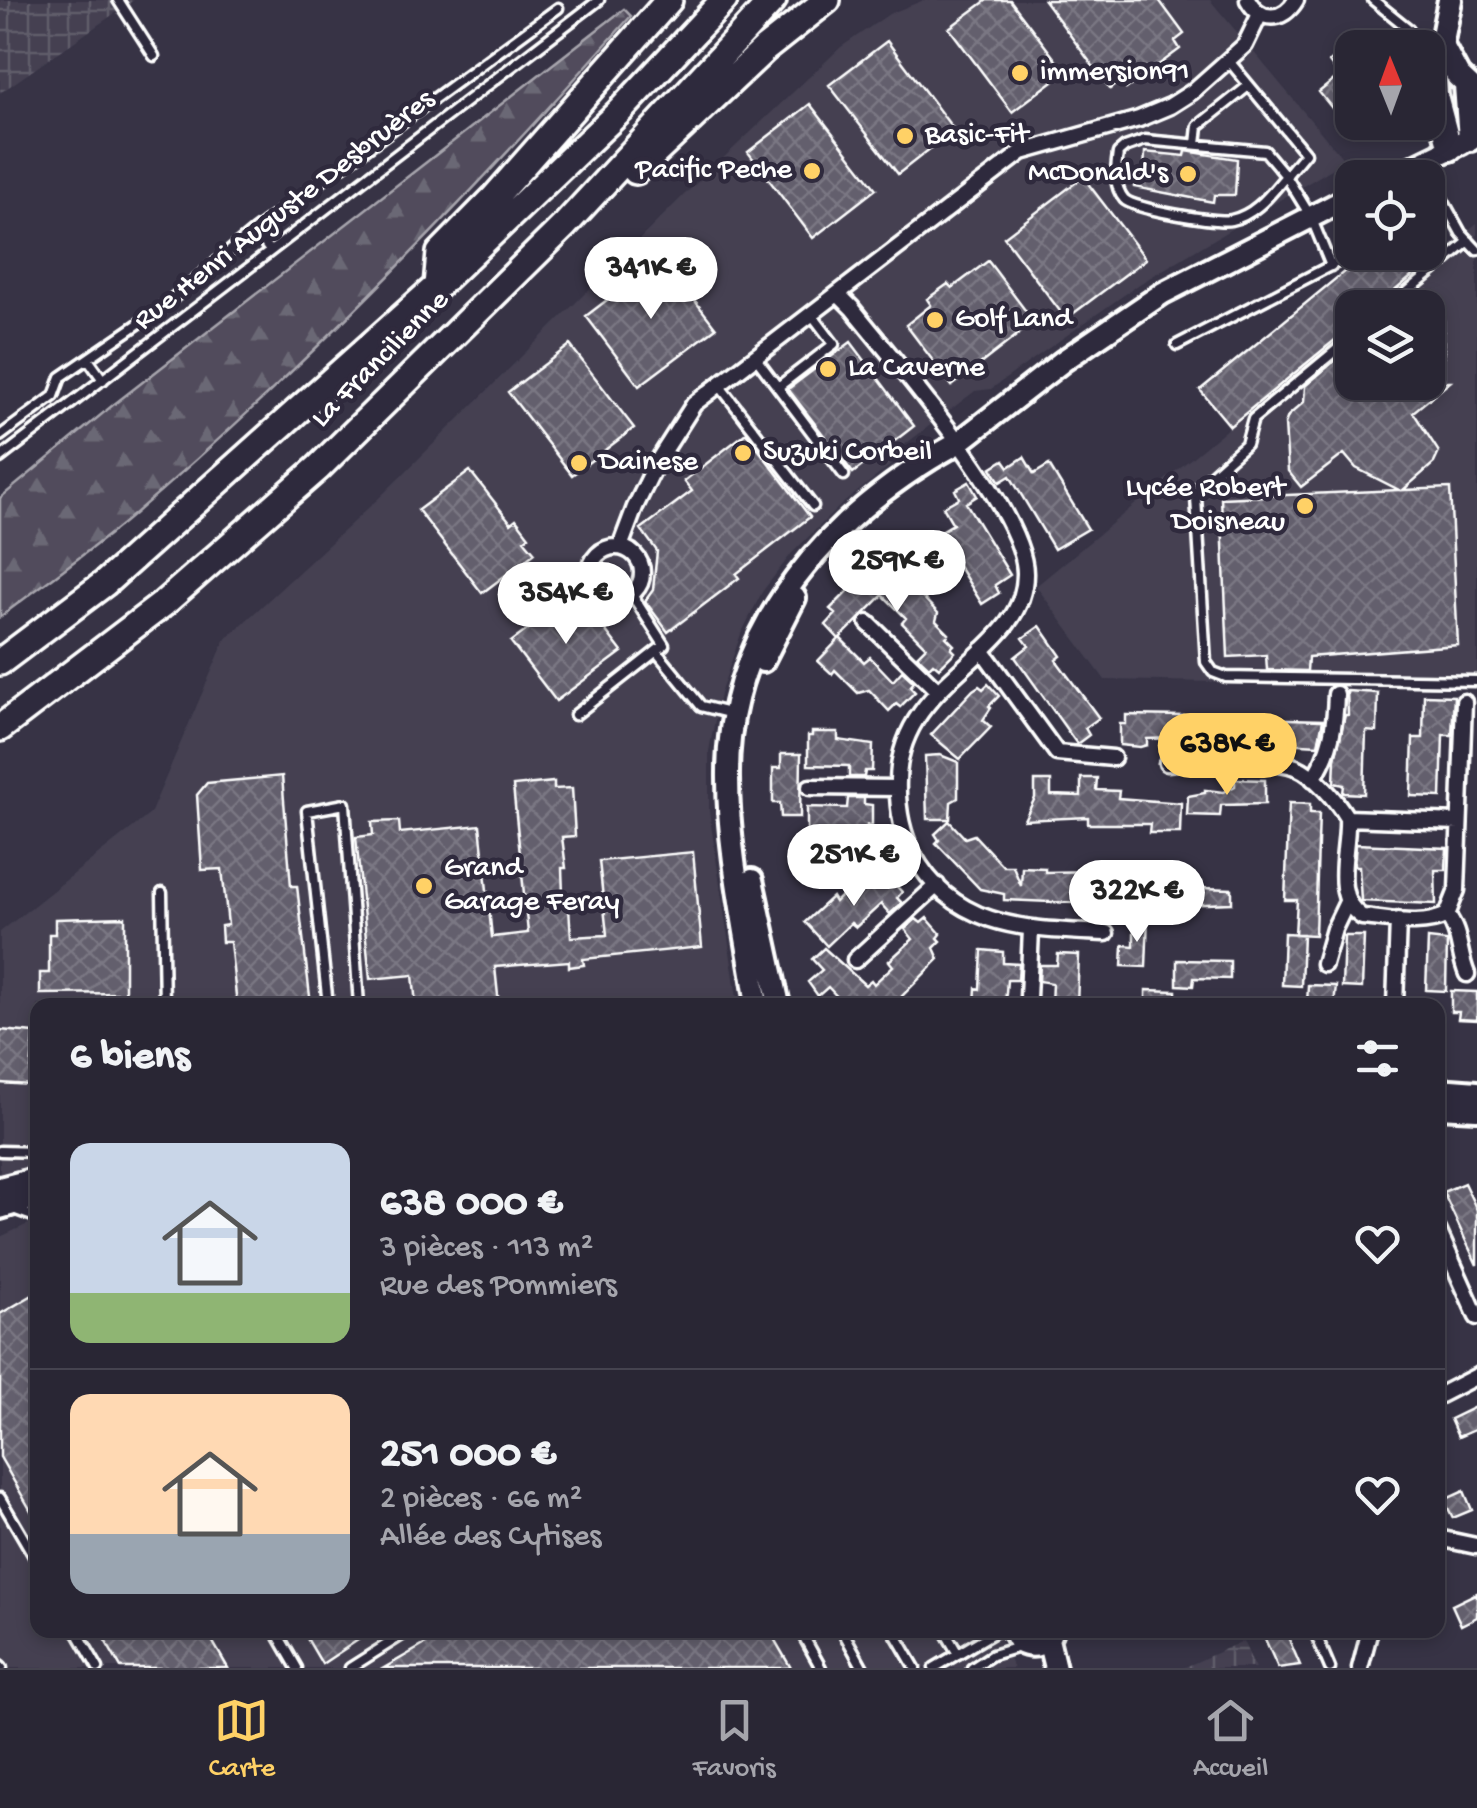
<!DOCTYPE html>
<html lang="fr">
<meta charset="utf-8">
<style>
:root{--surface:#292634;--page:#353240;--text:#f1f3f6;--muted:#a5a5ac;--line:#45434f;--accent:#ffd166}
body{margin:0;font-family:"Gochi Hand",sans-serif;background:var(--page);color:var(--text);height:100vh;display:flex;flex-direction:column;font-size:38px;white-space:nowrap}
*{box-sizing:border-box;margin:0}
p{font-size:32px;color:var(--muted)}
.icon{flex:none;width:55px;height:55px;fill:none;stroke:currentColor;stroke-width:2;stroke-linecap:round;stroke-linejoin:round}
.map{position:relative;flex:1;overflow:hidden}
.details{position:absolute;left:30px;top:998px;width:1415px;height:640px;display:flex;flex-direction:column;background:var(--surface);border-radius:20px;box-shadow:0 5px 15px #0003,0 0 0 2px var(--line)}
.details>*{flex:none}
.needle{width:65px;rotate:359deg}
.tools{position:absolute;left:1335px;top:30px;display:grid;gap:20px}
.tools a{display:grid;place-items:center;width:110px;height:110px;border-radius:20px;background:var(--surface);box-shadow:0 5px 15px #0003,0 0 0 2px var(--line);font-size:50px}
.price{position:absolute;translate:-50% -85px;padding:0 22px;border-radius:35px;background:#fff;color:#222;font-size:32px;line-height:65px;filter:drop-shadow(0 2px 5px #0008)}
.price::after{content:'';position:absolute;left:50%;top:60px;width:30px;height:22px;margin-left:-15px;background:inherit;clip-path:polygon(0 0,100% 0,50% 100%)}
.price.current{background:var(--accent);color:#111}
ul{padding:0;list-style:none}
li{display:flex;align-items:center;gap:30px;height:250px;padding:0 40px}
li+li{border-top:2px solid var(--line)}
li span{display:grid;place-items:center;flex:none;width:280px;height:200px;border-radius:20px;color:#555}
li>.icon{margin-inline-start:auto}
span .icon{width:120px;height:120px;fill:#fffc;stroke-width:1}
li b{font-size:42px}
h2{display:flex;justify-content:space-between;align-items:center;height:120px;padding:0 40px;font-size:42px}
.tab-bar{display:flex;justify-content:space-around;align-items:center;height:140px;border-top:2px solid var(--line);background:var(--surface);font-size:28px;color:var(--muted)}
.tab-bar a{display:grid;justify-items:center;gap:5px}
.tab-bar .current{color:var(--accent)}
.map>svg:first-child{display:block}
.built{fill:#444051}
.industrial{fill:url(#industrial-grid)}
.forest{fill:url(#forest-firs);stroke:#a8a6ae;stroke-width:2.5}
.building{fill:url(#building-cross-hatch);stroke:#fff;stroke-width:2.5}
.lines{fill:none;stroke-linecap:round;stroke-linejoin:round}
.lane-casing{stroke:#fff;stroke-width:15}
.street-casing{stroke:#fff;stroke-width:21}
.secondary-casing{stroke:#fff;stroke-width:28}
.primary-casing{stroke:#fff;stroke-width:30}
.highway-casing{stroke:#fff;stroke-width:32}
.lane{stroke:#2f2a3d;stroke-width:8}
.street{stroke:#2f2a3d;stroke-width:14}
.secondary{stroke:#2f2a3d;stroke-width:20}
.primary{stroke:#2f2a3d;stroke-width:22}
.highway{stroke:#2f2a3d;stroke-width:25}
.poi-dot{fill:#ffd166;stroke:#2f2a3d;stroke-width:4}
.labels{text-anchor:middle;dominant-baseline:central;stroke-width:9;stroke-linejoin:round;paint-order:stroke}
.poi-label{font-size:30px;fill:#fff;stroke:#2f2a3d;text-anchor:start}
.street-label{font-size:30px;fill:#fff;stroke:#2f2a3d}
</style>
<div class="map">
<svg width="1477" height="1668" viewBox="0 0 1477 1668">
<defs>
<pattern id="industrial-grid" width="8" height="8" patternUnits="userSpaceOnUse" patternTransform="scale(2.5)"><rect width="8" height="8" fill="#444051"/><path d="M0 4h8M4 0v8" fill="none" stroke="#605d6b"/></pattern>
<pattern id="forest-firs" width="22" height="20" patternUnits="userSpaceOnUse" patternTransform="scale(2.5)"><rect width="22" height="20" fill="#514c5c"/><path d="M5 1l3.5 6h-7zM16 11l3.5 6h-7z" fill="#6b6774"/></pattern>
<pattern id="building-cross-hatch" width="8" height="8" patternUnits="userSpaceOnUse" patternTransform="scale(2.5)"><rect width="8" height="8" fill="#635f6d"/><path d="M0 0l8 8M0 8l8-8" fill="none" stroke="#7a7783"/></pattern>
</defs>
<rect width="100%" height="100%" fill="#373345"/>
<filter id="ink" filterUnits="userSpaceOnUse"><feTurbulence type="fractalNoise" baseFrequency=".01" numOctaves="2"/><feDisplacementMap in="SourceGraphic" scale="20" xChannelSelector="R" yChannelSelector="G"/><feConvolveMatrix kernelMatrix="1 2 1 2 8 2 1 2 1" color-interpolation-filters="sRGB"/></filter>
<g filter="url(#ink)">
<path class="built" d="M924 0H1210L1345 161 1141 283 991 389 975 391 899 449 891 465 841 505 792 553 762 592 741 634 720 694 709 751V811L738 1005H38L37 1164 0 1176V932L150 814 225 640 379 498 684 195 841 47 889 14Z
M1477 223V687L1105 680 1036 586 1352 326V382H1428V308L1374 307Z
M37 1220 38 1630H998L999 1639 1014 1668H0V1237Z"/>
<path class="industrial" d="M0 0H134L0 93Z
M1243 1641 1255 1668H1183Z"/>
<path class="forest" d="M624 9 631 16C473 194 308 366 127 520 86 554 42 585 0 617V498L113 405Z"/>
<path class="building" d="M987 0H1010L1065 72 1012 112 949 28Z
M1044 0H1159L1184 34 1175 41 1180 49 1126 89 1119 82 1110 89Z
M887 41 954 130 898 174 829 85Z
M1340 52 1345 59 1352 54V133L1319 92 1339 76 1329 62Z
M810 104 876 189 813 238 748 152Z
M1186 151 1237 159 1235 195H1214L1213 202 1134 187V177L1144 171 1145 152 1185 156Z
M1083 177 1146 259 1066 319 1004 237Z
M1379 252H1409L1422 268 1374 308H1352V326L1230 426 1200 390 1345 271 1356 272Z
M662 258 716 328 639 386 586 316Z
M988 261 1034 322 952 386 906 325 931 305 927 299 948 284 952 288Z
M1428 293 1444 320V382H1450L1413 412 1439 452 1434 463 1403 490 1450 488 1458 645 1308 657 1307 671 1267 670 1266 655 1228 657 1221 498 1399 490 1356 468 1344 454 1301 487 1288 471 1285 424 1288 416 1304 402 1305 386 1351 347 1352 382H1428Z
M851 342 914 426 853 473 788 389Z
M570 345 634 428 572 475 508 392Z
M746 433 810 517 736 574 739 578 668 632 645 601 653 590 657 551 641 529 692 491 684 481Z
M1024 457 1034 474 1049 465 1088 529 1054 549 1010 476 1000 482 991 468 1004 460 1009 467Z
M470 471 511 523 516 519 529 536 524 540 535 553 482 593 418 510Z
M969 482 977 496 966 503 1010 575 995 585 999 593 982 604 938 533 953 524 943 507 959 498 955 490Z
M907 571 920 584 915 589 938 613 936 621 949 634 946 637 954 645 951 648 955 652 939 668 933 663 929 667 917 656 926 647 902 623 906 618 883 595 839 639 826 625 836 614 830 609 856 583 861 588 872 578 886 592Z
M577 593 622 652 556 701 511 642Z
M1040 626 1061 656 1056 660 1099 718 1085 728 1089 735 1077 744 1015 657 1029 646 1023 638Z
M840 638 864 662 870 657 893 681 902 671 914 682 910 687 915 692 900 707 896 704 889 711 869 690 858 693 835 670 832 674 818 661Z
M988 684 999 696 989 706 991 708 983 720 991 727 960 759 931 735 973 690 979 686 983 689Z
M1347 691 1378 693 1377 732 1366 731 1364 794 1343 793 1344 785 1334 783 1335 759 1345 715H1348Z
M1424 695 1454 696 1452 735H1443L1441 797 1411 796 1413 738H1423Z
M1126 715 1185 716 1323 720 1318 745 1266 742V739L1204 737 1147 739V745L1140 747 1120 745V724H1126Z
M812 732H838V740L873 745 872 771H865L864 777H849V766L808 765V736H812Z
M781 754H801L800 817H781L780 803H773V768H781Z
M940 755 958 762V798L951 802 950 819H927L925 756Z
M282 776 291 886H297L311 1005H237L230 942H222L221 926 228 925 222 869 202 870 197 795 207 783Z
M1081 778H1097L1096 790 1119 791 1118 798 1181 803 1180 833H1149L1150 824H1088V817L1024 820 1035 798V781H1051V795L1081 796Z
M1235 779 1265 780V804L1221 805 1220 816 1187 815 1188 796 1205 793V790L1224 792 1235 786Z
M554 782V789L572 788 575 836 562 837 566 868H562L563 894H568L571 937 607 935 599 861 693 852 702 947 583 959 584 965 569 967V961L495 967 499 1005H416L413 975 370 979 356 837 373 835 372 822 399 821 400 833 480 825 492 937 528 933 513 786Z
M848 798H864V804L872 805V825H867V829L856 828 862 843 811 841V836H807V807L847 808Z
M1289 803 1310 804V813H1319L1315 935 1295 934 1297 900H1285Z
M949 821 965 838 974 835 1003 866H1013L1021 886 1022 867 1045 868V872L1099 871V875L1104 876 1102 900H1095V904L1004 900V894L980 889 936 843 939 840 935 834Z
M1356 844 1447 848 1446 870H1435L1436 904 1361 901 1359 866H1354Z
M887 876 902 892 897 898 902 903 890 914 881 904 856 927 851 923 827 946 805 922 832 897 835 902 847 890 856 893 870 880 873 884 881 877 884 879Z
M1179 882H1202V888L1232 889V903L1179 905Z
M1134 916H1148L1146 967 1122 966 1123 945 1134 946Z
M125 917V993L40 994V973H49V934H55V919Z
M927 918 941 934 938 938 941 941 934 948 939 959 902 996 910 1005H883L877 999 871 1005H845L828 987 818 996 808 982 822 970 812 959 824 948 865 985 871 980 874 984 893 966 889 961 913 939 905 929 916 919 921 923Z
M1284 933 1303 934 1301 986 1282 985Z
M1344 936H1364L1362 988 1342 987Z
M1428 939 1447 941 1446 991 1426 990Z
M982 950 1003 952V963L1019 964 1018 980H1007L1005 1005 975 1004 976 988 980 989Z
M1058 954 1079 955 1077 1005H1051L1052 983 1039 981 1040 965H1057Z
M1177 960 1230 961V979L1194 978 1193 986 1177 985Z
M1308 985 1336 986 1334 1005H1307Z
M1146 990 1176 991V1005H1146Z
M1451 991 1477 992V1020L1458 1019 1459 1012H1451Z
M0 1030 34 1033 30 1085 0 1083Z
M1464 1183 1477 1210V1265L1443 1192Z
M38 1292V1523L0 1457V1314Z
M1477 1406V1429L1458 1437 1450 1419Z
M1464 1491 1472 1510 1453 1518 1444 1500Z
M1477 1593V1617L1461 1625 1452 1605Z
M99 1630H206L228 1668H121Z
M302 1630H373L322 1664Z
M450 1630H769L791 1668H384Z
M1261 1630H1285L1300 1665 1278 1668Z"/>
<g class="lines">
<g class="lane-casing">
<path id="lane" d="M118 0 154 56
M1373 0 1409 29
M1229 61 1305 153 1286 176 1311 217 1331 266
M1145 140 1265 151 1286 176C1271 193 1256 215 1231 220 1218 223 1132 209 1124 199 1113 186 1116 168 1118 153L1125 147Z
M1196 144 1198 126 1247 87
M1424 166 1461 233 1477 250
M255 230 270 251
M1388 308 1469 241
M1352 337 1253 419 1246 444 1199 486 1196 497 1206 662 1213 672 1226 677 1477 681
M1177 345 1357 252
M755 357 844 475
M88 359 103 380
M719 385 813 506
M778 387 834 344 812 315
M0 436 54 396 61 377 160 309 255 230 558 8
M0 458 599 0
M656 651 701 706 733 714
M575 715 664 645 632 595
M162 893 164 1005
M328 1005 307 811 345 804 359 1005
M0 1151 38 1152
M13 1209 38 1218
M0 1498 38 1563
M76 1630 98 1668
M275 1630 297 1668
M800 1630 821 1668
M842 1630 863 1668
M893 1630 915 1668
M944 1630 958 1654
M1314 1630 1330 1668
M0 1666 2 1668
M350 1668 410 1630
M934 1668 998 1630
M972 1668 992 1655 1022 1646"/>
</g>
<g class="street-casing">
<path id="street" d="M1248 0C1260 22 1283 22 1296 0
M838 294 852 308C895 362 1025 510 1025 573 1026 655 900 676 898 780 897 805 901 831 913 854 955 931 1030 929 1106 933
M590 573a26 26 0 1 1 52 0a26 26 0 1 1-52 0Z
M620 547 635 507 657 462 694 404 1022 152 1139 119 1170 106 1192 92 1245 45 1260 14
M868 623 937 690
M982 650 1057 753 1113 758
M1167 763C1198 760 1268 757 1296 767 1315 775 1336 800 1347 818 1349 850 1330 896 1362 917 1389 919 1422 928 1447 915L1457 890 1464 702
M1313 779C1331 751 1335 726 1336 694
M810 787 898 788
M1347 818 1459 822
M1447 915C1461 933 1458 953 1467 974
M855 960 937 885
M1324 964 1334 929 1347 902
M1028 998 1031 929
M1395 1005 1398 920
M1438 1230 1477 1317
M1438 1396 1477 1376
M1438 1538 1476 1546
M1360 1668 1370 1630"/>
</g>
<g class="secondary-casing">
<path id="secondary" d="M1390 178 1462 143
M763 661 795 598
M752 880 779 1005
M757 1005C746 930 728 853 728 778 726 626 832 512 958 443L1063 361 1163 293 1352 196
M1438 1089 1477 1092
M1438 1107 1477 1109
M0 1188 38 1178
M0 1208 38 1197
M1012 1630 1019 1642C1034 1650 1047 1645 1052 1630
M1048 1639 1055 1668"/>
</g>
<g class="primary-casing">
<path id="primary" d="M1441 44 1458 76 1477 94
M1466 85 1470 139
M1450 149 1436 96 1435 77 1450 0"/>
</g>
<g class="highway-casing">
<path id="highway" d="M636 171 765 49 827 0
M437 286 440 253 494 198 669 0
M0 662 105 583 437 286 620 111 724 0
M0 728 163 604 318 468 565 225 773 0"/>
</g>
<use href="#lane" class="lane"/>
<use href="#street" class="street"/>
<use href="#secondary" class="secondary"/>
<use href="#primary" class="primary"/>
<use href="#highway" class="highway"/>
</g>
</g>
<g class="poi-dot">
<circle cx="1020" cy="73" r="10"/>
<circle cx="905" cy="136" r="10"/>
<circle cx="812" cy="171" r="10"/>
<circle cx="1188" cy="174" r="10"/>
<circle cx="935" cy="320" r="10"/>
<circle cx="828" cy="369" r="10"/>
<circle cx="743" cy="453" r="10"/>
<circle cx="579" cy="463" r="10"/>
<circle cx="1305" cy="506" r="10"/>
<circle cx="424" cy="886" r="10"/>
</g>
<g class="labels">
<g class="poi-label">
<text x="1040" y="73">immersion91</text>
<text x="925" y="136">Basic-Fit</text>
<text x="792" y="171" text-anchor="end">Pacific Peche</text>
<text x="1168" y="174" text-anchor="end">McDonald's</text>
<text x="955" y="320">Golf Land</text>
<text x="848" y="369">La Caverne</text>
<text x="763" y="453">Suzuki Corbeil</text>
<text x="599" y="463">Dainese</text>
<text x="1285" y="489" text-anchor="end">Lycée Robert<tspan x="1285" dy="34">Doisneau</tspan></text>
<text x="444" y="869">Grand<tspan x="444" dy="34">Garage Feray</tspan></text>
</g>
<g class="street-label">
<text transform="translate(285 211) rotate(-38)">Rue Henri Auguste Desbruères</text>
<text transform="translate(381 360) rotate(-45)">La Francilienne</text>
</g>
</g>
</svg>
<div class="tools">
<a><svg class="needle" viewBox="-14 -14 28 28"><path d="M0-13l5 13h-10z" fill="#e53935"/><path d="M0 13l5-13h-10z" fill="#a5a5ac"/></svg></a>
<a><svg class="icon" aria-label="locate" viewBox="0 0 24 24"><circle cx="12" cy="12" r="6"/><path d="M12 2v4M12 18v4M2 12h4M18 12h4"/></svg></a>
<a><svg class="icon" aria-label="layers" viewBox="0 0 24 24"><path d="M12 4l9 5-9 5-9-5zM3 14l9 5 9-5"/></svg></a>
</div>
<b class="price" style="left:651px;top:322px">341K €</b>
<b class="price" style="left:897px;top:615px">259K €</b>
<b class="price" style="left:566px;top:647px">354K €</b>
<b class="price current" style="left:1227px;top:798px">638K €</b>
<b class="price" style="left:854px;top:909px">251K €</b>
<b class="price" style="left:1137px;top:945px">322K €</b>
<section class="details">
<h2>6 biens<svg class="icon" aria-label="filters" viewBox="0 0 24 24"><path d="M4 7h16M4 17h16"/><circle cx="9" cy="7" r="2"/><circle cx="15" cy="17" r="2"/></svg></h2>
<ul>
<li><span style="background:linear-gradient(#c9d6e8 75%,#8fb573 0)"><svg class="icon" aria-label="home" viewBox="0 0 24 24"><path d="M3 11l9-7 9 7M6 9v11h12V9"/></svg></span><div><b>638 000 €</b><p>3 pièces · 113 m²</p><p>Rue des Pommiers</p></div><svg class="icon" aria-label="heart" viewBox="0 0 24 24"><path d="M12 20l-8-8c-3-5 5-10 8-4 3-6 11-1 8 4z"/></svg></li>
<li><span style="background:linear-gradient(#ffd9b3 70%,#9aa5b1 0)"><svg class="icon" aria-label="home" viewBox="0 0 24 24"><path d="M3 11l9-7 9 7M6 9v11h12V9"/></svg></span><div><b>251 000 €</b><p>2 pièces · 66 m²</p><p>Allée des Cytises</p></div><svg class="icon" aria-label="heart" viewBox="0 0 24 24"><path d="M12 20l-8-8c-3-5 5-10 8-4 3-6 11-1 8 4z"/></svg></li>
</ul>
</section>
</div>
<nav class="tab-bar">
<a class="current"><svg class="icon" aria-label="map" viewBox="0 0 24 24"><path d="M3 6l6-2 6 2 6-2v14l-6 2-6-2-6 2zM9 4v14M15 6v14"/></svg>Carte</a>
<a><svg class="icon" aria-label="saved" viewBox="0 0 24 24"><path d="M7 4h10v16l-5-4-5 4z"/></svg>Favoris</a>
<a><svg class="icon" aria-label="home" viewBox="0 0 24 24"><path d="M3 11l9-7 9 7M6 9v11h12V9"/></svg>Accueil</a>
</nav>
